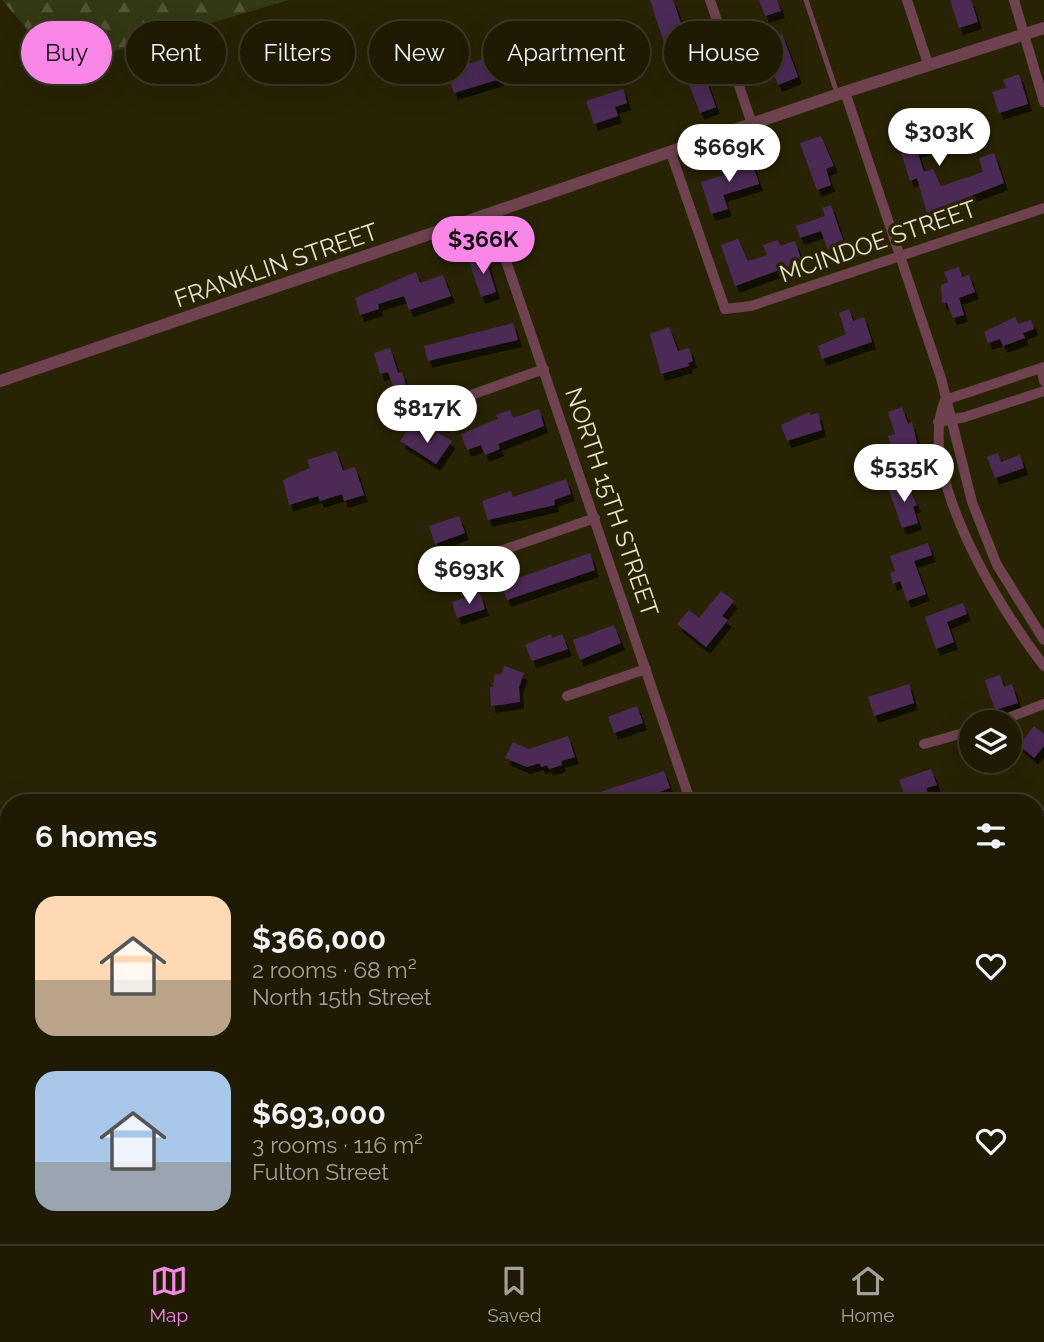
<!DOCTYPE html>
<meta charset="utf-8">
<style>
:root{--surface:#1f1a04;--page:#2c2713;--text:#f1f3f6;--muted:#a1a19a;--line:#3c3826;--accent:#f987e8}
body{margin:0;font-family:Raleway,sans-serif;background:var(--page);color:var(--text);height:100vh;display:flex;flex-direction:column;font-size:26px;white-space:nowrap}
*{box-sizing:border-box;margin:0}
p{font-size:23px;color:var(--muted)}
.icon{flex:none;width:38px;height:38px;fill:none;stroke:currentColor;stroke-width:2;stroke-linecap:round;stroke-linejoin:round}
.map{position:relative;flex:1;overflow:hidden}
.panel{position:absolute;left:0px;top:794px;width:1045px;height:450px;display:flex;flex-direction:column;background:var(--surface);border-radius:28px 28px 0 0;box-shadow:0 7px 28px #0002,0 0 0 2px var(--line)}
.panel>*{flex:none}
.guide{position:absolute;left:21px;top:21px;width:1003px;height:63px;display:flex;gap:14px}
.buttons{position:absolute;left:959px;top:710px;display:grid;gap:14px}
.buttons a{display:grid;place-items:center;width:63px;height:63px;border-radius:50%;background:var(--surface);box-shadow:0 7px 28px #0002,0 0 0 2px var(--line);font-size:35px}
.price{position:absolute;translate:-50% -60px;padding:0 16px;border-radius:24px;background:#fff;color:#222;font-size:23px;line-height:46px;filter:drop-shadow(0 2px 4px #0008)}
.price::after{content:'';position:absolute;left:50%;top:42px;width:21px;height:16px;margin-left:-10px;background:inherit;clip-path:polygon(0 0,100% 0,50% 100%)}
.price.on{background:var(--accent);color:#111}
ul{padding:0;list-style:none}
li{display:flex;align-items:center;gap:21px;height:175px;padding:0 35px}
li span{display:grid;place-items:center;flex:none;width:196px;height:140px;border-radius:21px;color:#555}
li>.icon{margin-inline-start:auto}
span .icon{width:84px;height:84px;fill:#fffc;stroke-width:1}
li b{font-size:30px}
h2{display:flex;justify-content:space-between;align-items:center;height:84px;padding:0 35px;font-size:30px}
.chip{padding:0 24px;border-radius:32px;background:var(--surface);box-shadow:0 7px 28px #0002,0 0 0 2px var(--line);font-size:24px;line-height:63px}
.chip.on{background:var(--accent);color:#111}
.tabs{display:flex;justify-content:space-around;align-items:center;height:98px;border-top:2px solid var(--line);background:var(--surface);font-size:19px;color:var(--muted)}
.tabs a{display:grid;justify-items:center;gap:4px}
.tabs .on{color:var(--accent)}
.map>svg:first-child{display:block}
.forest{fill:url(#forest-firs)}
.building{fill:#4b2c57;filter:url(#shadow)}
.lines{fill:none;stroke-linecap:round;stroke-linejoin:round}
.service{stroke:#6e424f;stroke-width:5}
.minor{stroke:#6e424f;stroke-width:10}
.tertiary{stroke:#6e424f;stroke-width:12}
.labels{text-anchor:middle;dominant-baseline:central;stroke-width:7;stroke-linejoin:round;paint-order:stroke}
.street-label{font-size:24px;fill:#e5e2d0;stroke:#292305}
</style>
<div class="map">
<svg width="1044" height="1244" viewBox="0 0 1044 1244">
<defs>
<pattern id="forest-firs" width="22" height="20" patternUnits="userSpaceOnUse" patternTransform="scale(1.75)"><rect width="22" height="20" fill="#333912"/><path d="M5 1l3.5 6h-7zM16 11l3.5 6h-7z" fill="#505533"/></pattern>
<filter id="shadow"><feDropShadow dx="4" dy="7" stdDeviation="0" flood-color="#0009"/></filter>
</defs>
<rect width="100%" height="100%" fill="#292305"/>
<path class="forest" d="M2 0H289L60 67Z"/>
<path class="building" d="M650 0H673L683 29 678 31 683 44 666 49Z
M759 0H777L781 11 765 16Z
M950 0H971L978 22 959 28Z
M782 34 798 77 778 85 767 56 761 58 756 44Z
M431 40 437 60 417 66 410 46Z
M493 56 500 79 454 93 449 79 456 73 455 68Z
M703 59 709 75 705 77 716 107 700 113 682 66Z
M1019 74 1028 104 999 113 992 92 1006 88 1003 80Z
M623 89 627 103 615 107 618 116 594 124 586 101Z
M918 111 930 147 917 151 924 172 933 169 941 186 983 172 979 158 994 153 1004 183 927 213 917 178 910 181 891 120Z
M821 136 834 166 826 169 831 185 817 190 800 143Z
M751 159 759 184 723 195 728 209 711 214 701 182 727 174 725 167Z
M831 205 843 240 837 242 839 246 828 250 821 231 800 238 796 226 825 216 822 208Z
M738 239 748 261 767 255 763 245 778 240 780 246 795 241 802 262 735 286 721 245Z
M485 256 496 292 481 297 469 261Z
M959 267 962 277 969 275 975 292 959 298 964 315 953 318 947 303 942 302 941 285 948 282 944 272Z
M416 272 420 283 443 275 451 296 409 310 404 296 378 304 379 309 360 315 355 298Z
M849 309 853 321 864 317 872 342 822 359 818 346 846 334 839 313Z
M1015 317 1018 324 1031 320 1034 329 1023 333 1025 338 1003 346 1000 339 988 343 984 332Z
M513 323 518 340 428 361 424 346Z
M669 327 678 351 689 348 693 361 688 363 689 366 661 374 650 334Z
M390 348 398 373 402 372 406 385 394 389 388 372 380 374 374 353Z
M902 407 908 424 912 422 920 455 902 461 897 447 892 449 888 436 895 434 888 412Z
M539 409 544 426 498 444 500 449 485 455 481 445 467 450 461 434 498 419 496 415 510 410 513 418Z
M809 412 810 415 818 413 822 430 787 441 781 425Z
M409 427 431 441 437 432 452 441 436 464 400 441Z
M336 451 343 471 355 467 364 495 344 501 342 494 320 501 318 496 289 505 283 480 310 468 307 460Z
M998 453 1001 462 1020 455 1024 468 995 478 987 457Z
M566 479 571 494 554 500 555 505 488 520 482 501 511 491 513 497Z
M905 479 917 505 913 507 918 523 902 528 889 490 896 487 894 483Z
M459 516 465 533 435 544 429 526Z
M928 543 932 555 914 561 926 594 907 601 900 581 893 584 890 573 895 571 890 556Z
M590 553 595 570 507 600 501 584Z
M721 591 734 601 722 616 728 620 706 647 677 624 689 610 699 618Z
M480 593 485 609 457 618 452 602Z
M963 603 967 614 947 622 954 642 936 649 925 617Z
M614 625 621 643 580 660 573 640Z
M551 634 552 638 562 634 568 649 532 661 525 645Z
M504 666 524 673 519 687 520 702 491 706 490 687H493L495 674 501 675Z
M1000 675 1004 687 1012 684 1018 703 995 710 985 680Z
M909 684 914 703 874 716 868 697Z
M637 706 643 723 614 733 608 717Z
M1034 726 1044 734V746L1034 758 1019 745Z
M568 736 575 757 561 761 562 765 549 769 547 765 541 767 540 763 527 767 505 758 513 742 529 749Z
M931 769 937 785 926 788 931 803H908L899 780Z
M664 771 670 788 646 797 648 801 641 803H567Z"/>
<g class="lines">
<path class="service" d="M806 0 837 93"/>
<path class="minor" d="M710 0 752 124
M907 0 928 64
M1014 0 1044 102
M845 92 941 378 972 502 997 565 1044 640
M671 153 725 309 751 306 1044 208
M490 214 691 803
M1041 368 1044 381
M457 400 544 369
M945 400C915 473 1000 609 1044 666
M945 400 1044 367
M938 422 965 417 1044 391
M434 574 595 518
M567 696 646 669
M995 723 1044 704
M924 744 971 731
M1036 944 1044 941
M1036 1126 1044 1123
M0 1143 9 1140
M282 1236 285 1244
M468 1236 471 1244
M657 1236 660 1244
M700 1244 724 1236"/>
<path class="tertiary" d="M0 381 845 92 1044 28"/>
</g>
<g class="labels">
<g class="street-label">
<text transform="translate(878 241) rotate(-19)">MCINDOE STREET</text>
<text transform="translate(276 265) rotate(-19)">FRANKLIN STREET</text>
<text transform="translate(612 502) rotate(71)">NORTH 15TH STREET</text>
</g>
</g>
</svg>
<div class="buttons">
<a><svg class="icon" aria-label="layers" viewBox="0 0 24 24"><path d="M12 4l9 5-9 5-9-5zM3 14l9 5 9-5"/></svg></a>
</div>
<b class="price" style="left:939px;top:168px">$303K</b>
<b class="price" style="left:729px;top:184px">$669K</b>
<b class="price on" style="left:483px;top:276px">$366K</b>
<b class="price" style="left:427px;top:445px">$817K</b>
<b class="price" style="left:904px;top:504px">$535K</b>
<b class="price" style="left:469px;top:606px">$693K</b>
<div class="guide">
<a class="chip on">Buy</a>
<a class="chip">Rent</a>
<a class="chip">Filters</a>
<a class="chip">New</a>
<a class="chip">Apartment</a>
<a class="chip">House</a>
</div>
<section class="panel">
<h2>6 homes<svg class="icon" aria-label="filters" viewBox="0 0 24 24"><path d="M4 7h16M4 17h16"/><circle cx="9" cy="7" r="2"/><circle cx="15" cy="17" r="2"/></svg></h2>
<ul>
<li><span style="background:linear-gradient(#ffd9b3 60%,#b9a48a 0)"><svg class="icon" aria-label="home" viewBox="0 0 24 24"><path d="M3 11l9-7 9 7M6 9v11h12V9"/></svg></span><div><b>$366,000</b><p>2 rooms · 68 m²</p><p>North 15th Street</p></div><svg class="icon" aria-label="heart" viewBox="0 0 24 24"><path d="M12 20l-8-8c-3-5 5-10 8-4 3-6 11-1 8 4z"/></svg></li>
<li><span style="background:linear-gradient(#a9c7e8 65%,#9aa5b1 0)"><svg class="icon" aria-label="home" viewBox="0 0 24 24"><path d="M3 11l9-7 9 7M6 9v11h12V9"/></svg></span><div><b>$693,000</b><p>3 rooms · 116 m²</p><p>Fulton Street</p></div><svg class="icon" aria-label="heart" viewBox="0 0 24 24"><path d="M12 20l-8-8c-3-5 5-10 8-4 3-6 11-1 8 4z"/></svg></li>
</ul>
</section>
</div>
<nav class="tabs">
<a class="on"><svg class="icon" aria-label="map" viewBox="0 0 24 24"><path d="M3 6l6-2 6 2 6-2v14l-6 2-6-2-6 2zM9 4v14M15 6v14"/></svg>Map</a>
<a><svg class="icon" aria-label="saved" viewBox="0 0 24 24"><path d="M7 4h10v16l-5-4-5 4z"/></svg>Saved</a>
<a><svg class="icon" aria-label="home" viewBox="0 0 24 24"><path d="M3 11l9-7 9 7M6 9v11h12V9"/></svg>Home</a>
</nav>
